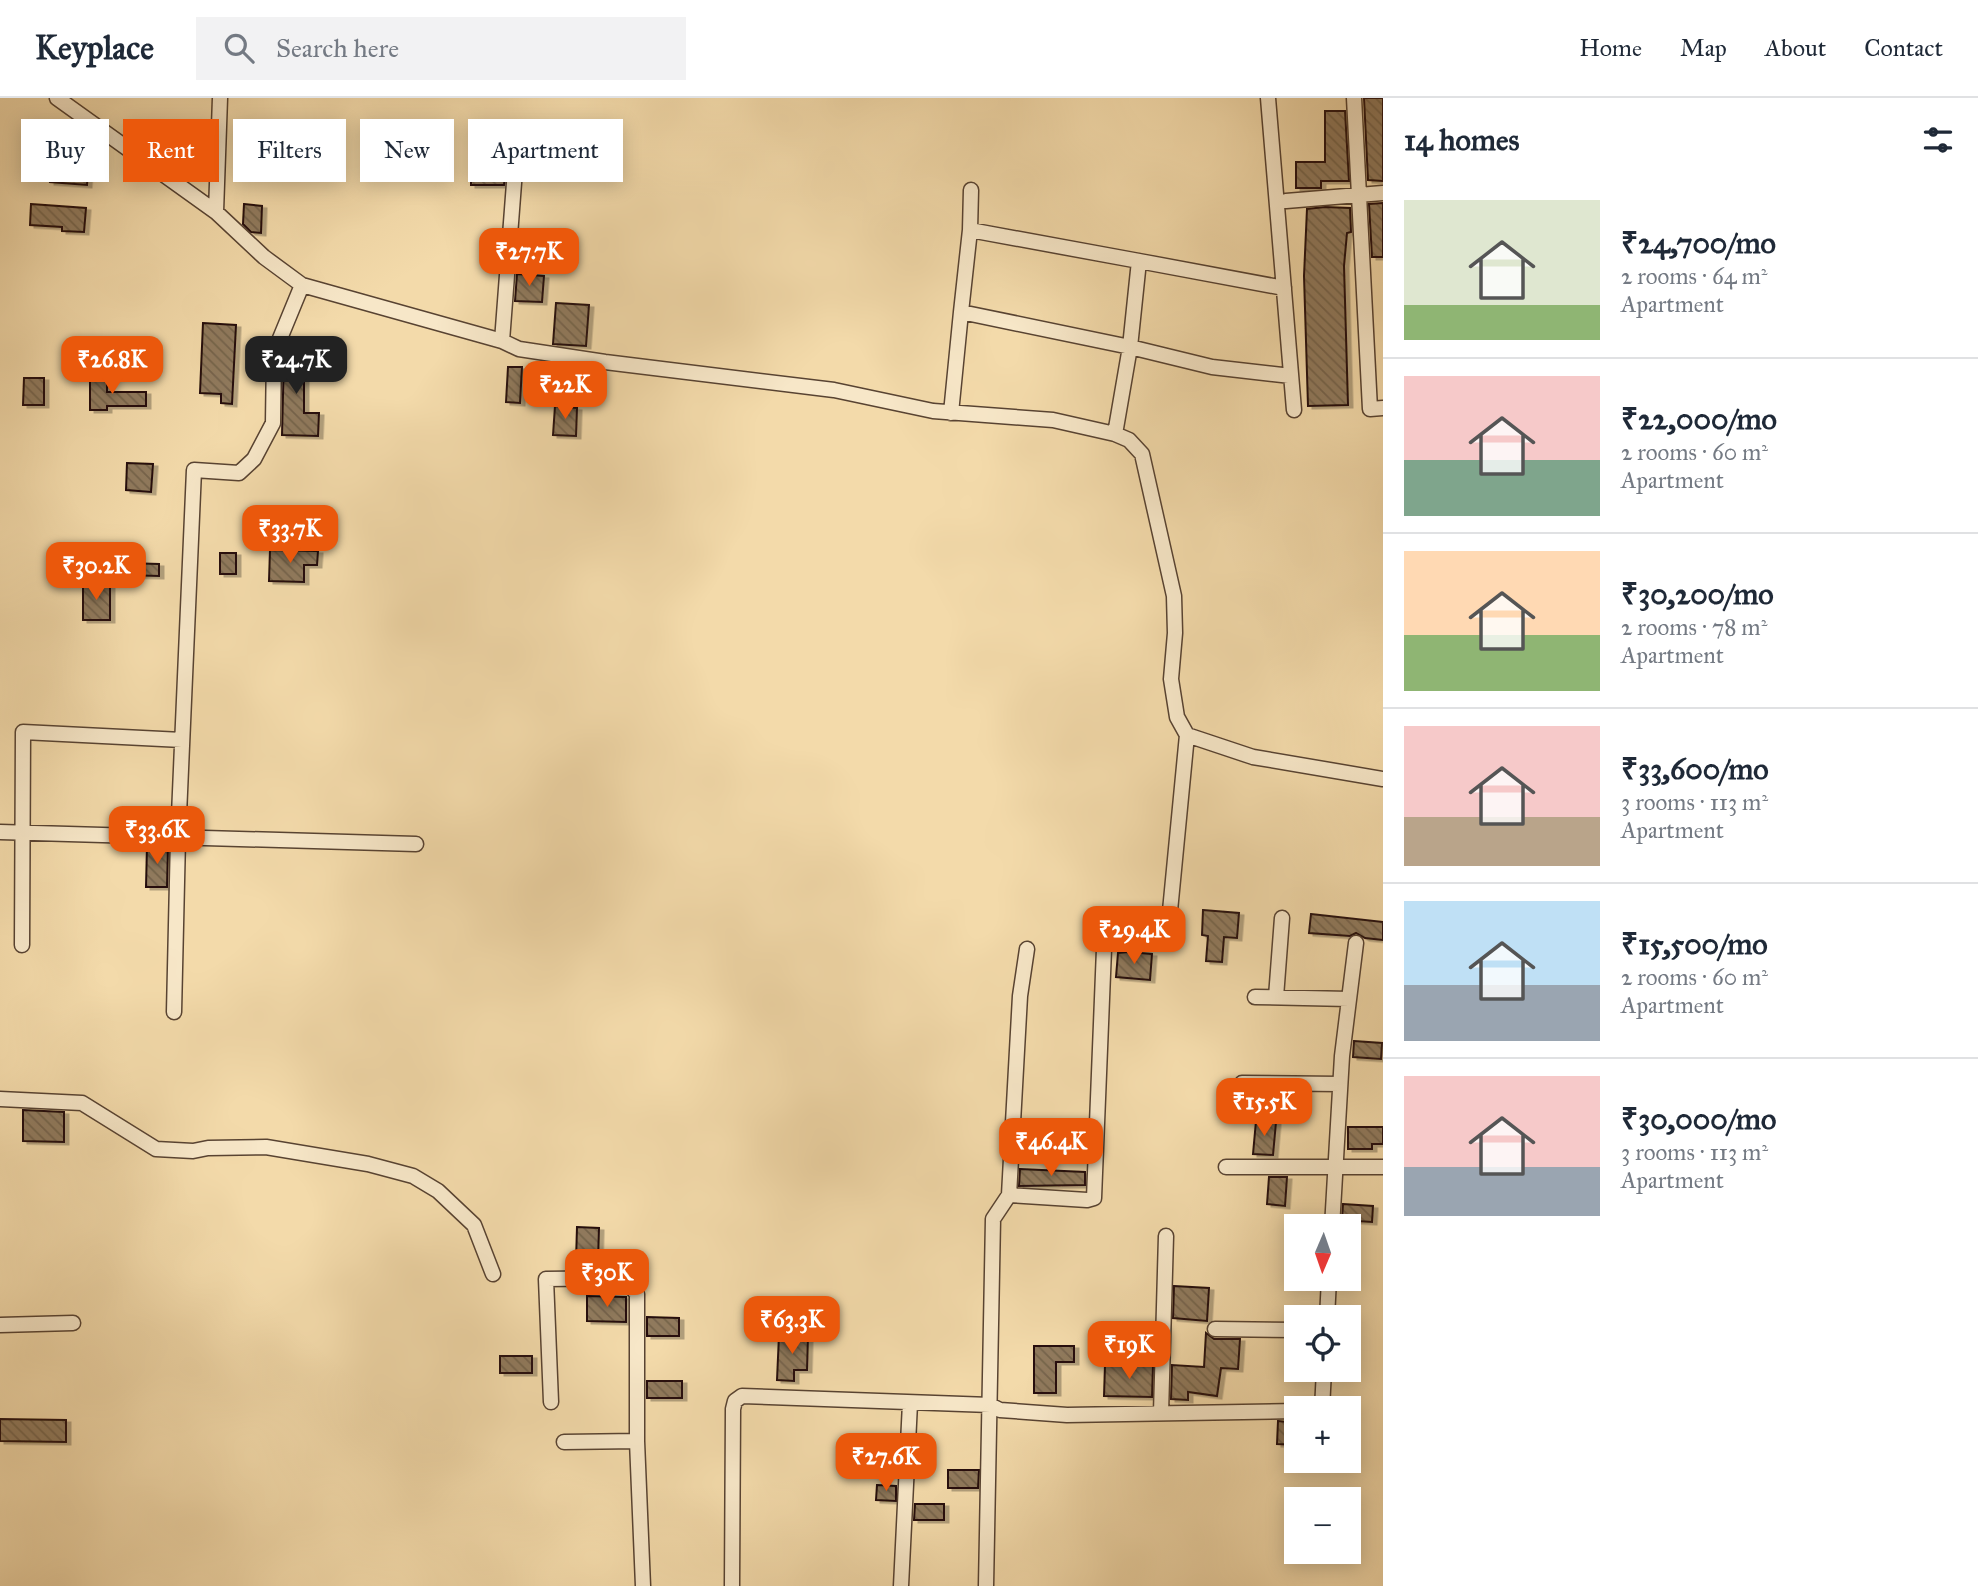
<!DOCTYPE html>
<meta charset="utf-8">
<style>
:root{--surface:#fff;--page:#f2f2f3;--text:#1f2937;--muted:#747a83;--line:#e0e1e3;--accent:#ea580c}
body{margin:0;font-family:"IM FELL Great Primer",serif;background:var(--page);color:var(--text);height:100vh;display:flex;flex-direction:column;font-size:26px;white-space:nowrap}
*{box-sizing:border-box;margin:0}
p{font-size:23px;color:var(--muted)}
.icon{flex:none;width:38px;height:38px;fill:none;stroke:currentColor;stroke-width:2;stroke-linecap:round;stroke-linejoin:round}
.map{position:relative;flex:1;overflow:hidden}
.details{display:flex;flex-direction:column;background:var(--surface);width:595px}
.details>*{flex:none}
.guide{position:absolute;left:21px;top:21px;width:665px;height:63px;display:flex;gap:14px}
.needle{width:46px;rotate:182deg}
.buttons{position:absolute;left:1284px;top:1116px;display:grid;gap:14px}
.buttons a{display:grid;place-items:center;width:77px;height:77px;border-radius:0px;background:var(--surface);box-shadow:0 4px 18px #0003;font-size:35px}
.price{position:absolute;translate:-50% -60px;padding:0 16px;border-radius:14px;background:var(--accent);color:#fff;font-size:23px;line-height:46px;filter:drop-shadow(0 2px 4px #0008)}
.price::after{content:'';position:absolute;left:50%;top:42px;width:21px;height:16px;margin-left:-10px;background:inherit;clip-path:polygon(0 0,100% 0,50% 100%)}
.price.current{background:#222;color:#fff}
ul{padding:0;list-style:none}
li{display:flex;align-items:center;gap:21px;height:175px;padding:0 21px}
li+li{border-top:2px solid var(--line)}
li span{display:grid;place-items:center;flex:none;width:196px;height:140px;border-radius:0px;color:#555}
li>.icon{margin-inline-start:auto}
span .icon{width:84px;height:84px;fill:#fffc;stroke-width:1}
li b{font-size:30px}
h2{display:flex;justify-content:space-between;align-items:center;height:84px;padding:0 21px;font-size:30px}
.tag{padding:0 24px;border-radius:0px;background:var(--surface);box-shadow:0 4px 18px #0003;font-size:24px;line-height:63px}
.tag.current{background:var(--accent);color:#fff}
header{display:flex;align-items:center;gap:42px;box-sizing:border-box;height:98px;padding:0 35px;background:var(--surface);border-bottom:2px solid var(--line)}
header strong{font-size:33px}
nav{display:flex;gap:38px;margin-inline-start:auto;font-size:24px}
.search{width:490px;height:63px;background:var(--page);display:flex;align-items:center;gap:18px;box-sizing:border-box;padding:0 24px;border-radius:0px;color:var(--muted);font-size:26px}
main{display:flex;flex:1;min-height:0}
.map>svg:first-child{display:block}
.building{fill:url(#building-back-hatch);stroke:#25110a;stroke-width:2;filter:url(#shadow)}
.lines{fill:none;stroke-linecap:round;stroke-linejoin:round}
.street-casing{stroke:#584332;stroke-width:17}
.street{stroke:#f7e7c8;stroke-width:14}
</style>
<header>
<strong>Keyplace</strong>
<div class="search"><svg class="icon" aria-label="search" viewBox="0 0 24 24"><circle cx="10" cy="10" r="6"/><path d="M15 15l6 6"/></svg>Search here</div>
<nav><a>Home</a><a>Map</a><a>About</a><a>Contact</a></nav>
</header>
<main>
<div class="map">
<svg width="1383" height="1488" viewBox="0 0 1383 1488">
<defs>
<pattern id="building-back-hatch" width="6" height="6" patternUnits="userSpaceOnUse" patternTransform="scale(1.75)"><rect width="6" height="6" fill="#907a5d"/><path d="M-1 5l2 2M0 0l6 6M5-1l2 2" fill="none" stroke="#75634b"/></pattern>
<filter id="shadow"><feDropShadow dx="4.5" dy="2.5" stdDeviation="0" flood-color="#0004"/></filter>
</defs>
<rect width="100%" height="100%" fill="#f3daaa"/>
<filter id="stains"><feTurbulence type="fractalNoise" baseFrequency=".00286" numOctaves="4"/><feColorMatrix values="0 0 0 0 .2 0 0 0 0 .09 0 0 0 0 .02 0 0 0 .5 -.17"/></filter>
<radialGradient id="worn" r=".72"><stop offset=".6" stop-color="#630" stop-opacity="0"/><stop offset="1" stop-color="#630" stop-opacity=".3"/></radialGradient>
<path class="building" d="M1364 0H1383V83L1368 82Z
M1325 13H1345L1349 83H1321V90H1296V64H1325Z
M52 56 89 59 87 87 50 84Z
M471 66H507L504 87H471Z
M1383 105V159H1372L1369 106Z
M31 106 86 110 84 134 62 133V129L30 127Z
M244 106 262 108 261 135 251 134 243 126Z
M1325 109 1350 110 1351 134 1347 135 1344 168 1348 307 1308 308 1304 178 1307 111Z
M517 176 544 178 542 204 515 203Z
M556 205 589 207 586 248 553 246Z
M203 225 236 227 232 306 221 305V296L200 295Z
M291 240 302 241 300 270H304V315H319L318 338 282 337 284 257Z
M508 269H522L520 305 506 304Z
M90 277H107V294H146V308H107V312H90Z
M24 280H44V307H23Z
M555 308 577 310 576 338 553 337Z
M127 365 153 366 151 394 126 392Z
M270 452 318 453 317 467H304V484L269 483Z
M220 455H236V476H220Z
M124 465 159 466V478L124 477Z
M83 487H110V522H83Z
M147 748H168L167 789H146Z
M1203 812 1239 815 1237 840 1224 839 1222 864 1206 863 1208 838 1202 837Z
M1311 816 1383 824V842L1365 840 1356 835 1350 838 1309 835Z
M1128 854 1152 856 1150 882 1116 879 1118 855Z
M1354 943 1382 945 1381 961 1353 959Z
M23 1012 64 1014V1044L23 1043Z
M1256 1023 1276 1024 1273 1057 1253 1056Z
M1348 1029H1383V1046H1372V1051H1348Z
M1020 1071 1085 1074V1087L1019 1088Z
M1269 1079H1287L1285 1108 1267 1106Z
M1343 1106 1373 1108 1372 1124 1342 1122Z
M577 1129 599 1130 598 1163H576Z
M1174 1188 1209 1190 1207 1223 1173 1220Z
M587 1198 626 1199V1224L587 1223Z
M647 1219 679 1220V1238H647Z
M1206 1235 1214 1241H1240L1238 1271 1221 1270 1217 1298 1188 1294V1302L1171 1301 1172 1267 1204 1269Z
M779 1237 808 1238 807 1272H794V1283L777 1282Z
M1034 1248H1074V1264H1056V1295H1034Z
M500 1258H532V1275H500Z
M1128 1266 1153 1267 1152 1299 1104 1298 1105 1267Z
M647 1283H682V1300H647Z
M0 1321 66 1322V1344L0 1343Z
M1278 1323 1297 1325V1347L1277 1346Z
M948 1372H979L978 1390H948Z
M877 1387 896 1388V1403L876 1402Z
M915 1406H944V1422H914Z"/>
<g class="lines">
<g class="street-casing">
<path id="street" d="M57 0 216 114 264 159 302 187 502 243 519 251 605 264 834 292 933 313 1053 322 1115 336 1129 342 1142 356 1174 498 1175 535 1171 581 1177 619 1187 637 1253 659 1383 681
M1268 0 1294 312
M1354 0 1370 311 1383 310
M1286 103 1383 95
M216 114 220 0
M970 132 1139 163
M961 214 970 132 971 92
M502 243 515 72
M951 315 961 214 1130 249 1212 269 1291 278
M1115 336 1130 249 1139 163 1284 190
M0 734 416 746
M22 847 23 634 182 642
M1255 899 1349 901
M1276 899 1282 820
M174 914 178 740 194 372 239 375 254 361 273 325 274 255 302 187
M1242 985 1340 986
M0 1001 82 1005 156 1051 193 1053 208 1050 266 1049 368 1066 413 1078 438 1093 474 1127 493 1176
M1226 1069H1383
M1009 1097 1087 1102 1094 1100 1104 851 1107 846 1113 845 1167 844 1187 637
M1332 1129 1342 958 1356 845
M1327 1220 1329 1181
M0 1227 73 1225
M1215 1231 1297 1232
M551 1304 546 1181 624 1180 637 1196V1343L643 1488
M1322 1311 1324 1272
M1161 1315 1166 1138
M564 1344 637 1343
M732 1488 733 1311 735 1303 742 1298 990 1307 1000 1312 1067 1317 1297 1313
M901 1488 910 1305
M986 1488 993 1121 1009 1097 1020 898 1027 851"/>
</g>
<use href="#street" class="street"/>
</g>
<rect width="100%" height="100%" filter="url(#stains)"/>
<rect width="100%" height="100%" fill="url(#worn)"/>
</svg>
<div class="buttons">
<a><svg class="needle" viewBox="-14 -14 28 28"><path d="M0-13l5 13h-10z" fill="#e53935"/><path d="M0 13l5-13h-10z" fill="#747a83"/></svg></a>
<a><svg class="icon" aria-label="locate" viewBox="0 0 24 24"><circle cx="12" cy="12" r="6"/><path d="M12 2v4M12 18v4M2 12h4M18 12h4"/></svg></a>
<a>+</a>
<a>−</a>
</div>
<b class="price" style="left:529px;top:190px">₹27.7K</b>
<b class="price" style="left:112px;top:298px">₹26.8K</b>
<b class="price current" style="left:296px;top:298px">₹24.7K</b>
<b class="price" style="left:565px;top:323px">₹22K</b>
<b class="price" style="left:290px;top:467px">₹33.7K</b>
<b class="price" style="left:96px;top:504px">₹30.2K</b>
<b class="price" style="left:157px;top:768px">₹33.6K</b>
<b class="price" style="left:1134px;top:868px">₹29.4K</b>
<b class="price" style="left:1264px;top:1040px">₹15.5K</b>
<b class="price" style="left:1051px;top:1080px">₹46.4K</b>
<b class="price" style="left:607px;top:1211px">₹30K</b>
<b class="price" style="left:792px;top:1258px">₹63.3K</b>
<b class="price" style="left:1129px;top:1283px">₹19K</b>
<b class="price" style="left:886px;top:1395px">₹27.6K</b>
<div class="guide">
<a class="tag">Buy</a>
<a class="tag current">Rent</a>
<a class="tag">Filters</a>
<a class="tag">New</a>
<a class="tag">Apartment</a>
</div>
</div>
<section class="details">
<h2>14 homes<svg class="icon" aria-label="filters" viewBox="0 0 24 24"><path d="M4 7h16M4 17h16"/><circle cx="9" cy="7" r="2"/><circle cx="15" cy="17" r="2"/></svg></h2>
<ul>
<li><span style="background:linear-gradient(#dfe7d0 75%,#8fb573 0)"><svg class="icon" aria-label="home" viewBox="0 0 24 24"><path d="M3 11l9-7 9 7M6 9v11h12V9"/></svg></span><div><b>₹24,700/mo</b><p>2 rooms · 64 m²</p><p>Apartment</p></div></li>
<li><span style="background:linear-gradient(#f6c9c9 60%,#7fa58c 0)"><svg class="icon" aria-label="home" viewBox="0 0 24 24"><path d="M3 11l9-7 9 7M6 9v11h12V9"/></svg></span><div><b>₹22,000/mo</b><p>2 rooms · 60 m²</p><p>Apartment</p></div></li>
<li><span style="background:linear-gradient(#ffd9b3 60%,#8fb573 0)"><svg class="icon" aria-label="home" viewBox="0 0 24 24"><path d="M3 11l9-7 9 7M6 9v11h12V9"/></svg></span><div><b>₹30,200/mo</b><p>2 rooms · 78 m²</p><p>Apartment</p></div></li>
<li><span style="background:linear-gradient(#f6c9c9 65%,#b9a48a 0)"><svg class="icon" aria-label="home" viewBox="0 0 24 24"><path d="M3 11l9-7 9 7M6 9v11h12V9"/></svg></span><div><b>₹33,600/mo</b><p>3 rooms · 113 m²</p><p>Apartment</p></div></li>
<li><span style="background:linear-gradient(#bfe0f5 60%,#9aa5b1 0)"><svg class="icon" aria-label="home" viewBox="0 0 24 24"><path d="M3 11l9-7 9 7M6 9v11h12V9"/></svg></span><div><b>₹15,500/mo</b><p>2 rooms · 60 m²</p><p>Apartment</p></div></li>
<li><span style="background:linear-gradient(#f6c9c9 65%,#9aa5b1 0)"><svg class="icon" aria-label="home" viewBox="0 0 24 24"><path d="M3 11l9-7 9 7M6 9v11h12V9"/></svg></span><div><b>₹30,000/mo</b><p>3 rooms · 113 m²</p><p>Apartment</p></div></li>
</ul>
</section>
</main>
